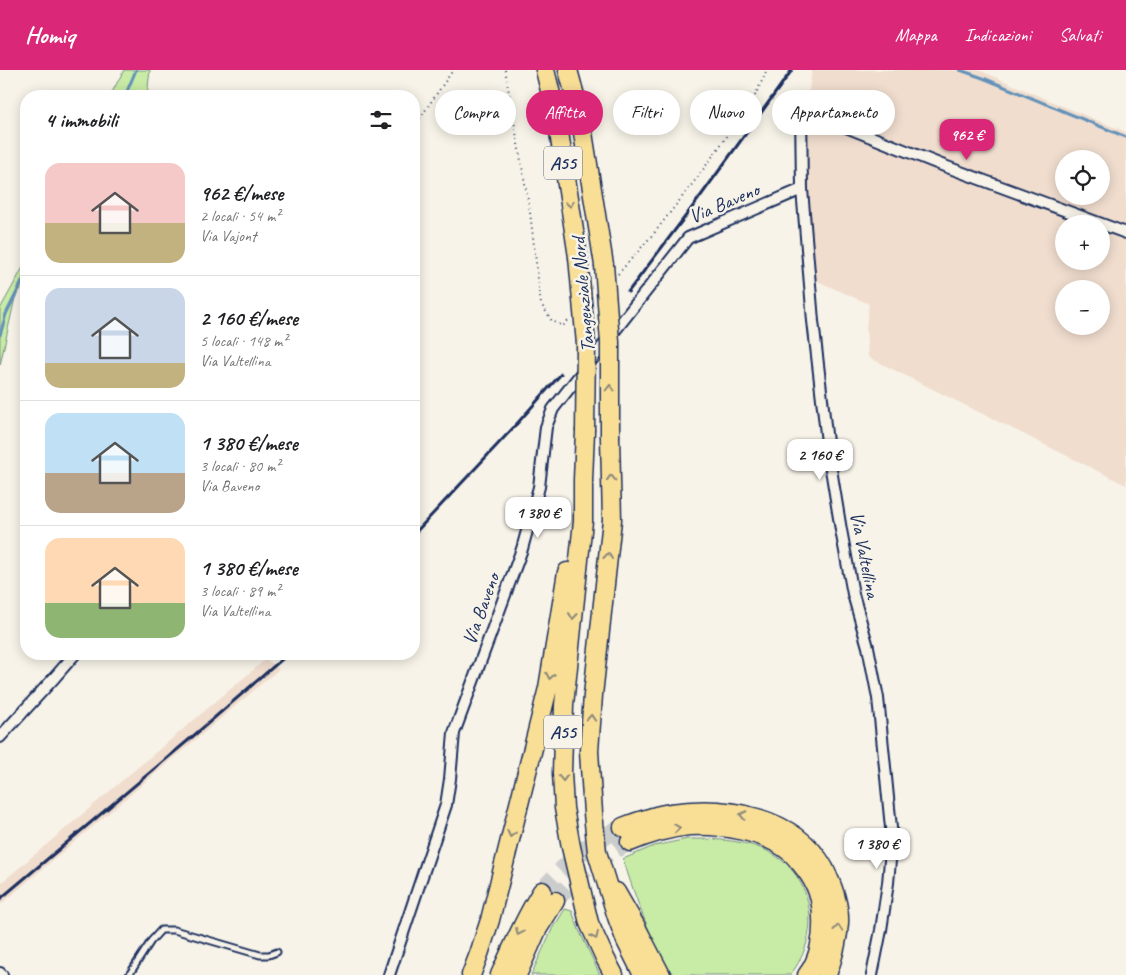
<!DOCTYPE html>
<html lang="it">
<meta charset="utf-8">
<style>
:root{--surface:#fff;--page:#f2f2f2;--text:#202124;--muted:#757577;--line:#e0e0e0;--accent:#db2777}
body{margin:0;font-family:Caveat,sans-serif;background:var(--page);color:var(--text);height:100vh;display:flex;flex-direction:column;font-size:19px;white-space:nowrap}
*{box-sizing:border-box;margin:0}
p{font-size:16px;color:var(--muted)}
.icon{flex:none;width:28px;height:28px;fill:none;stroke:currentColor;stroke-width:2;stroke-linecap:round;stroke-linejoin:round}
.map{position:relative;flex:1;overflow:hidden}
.drawer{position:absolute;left:20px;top:20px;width:400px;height:570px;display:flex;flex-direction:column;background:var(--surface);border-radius:20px;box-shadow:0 2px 12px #0003}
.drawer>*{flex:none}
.guide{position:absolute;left:435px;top:20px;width:475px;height:45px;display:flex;gap:10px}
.fabs{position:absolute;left:1055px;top:80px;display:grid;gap:10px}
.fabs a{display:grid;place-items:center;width:55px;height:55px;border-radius:50%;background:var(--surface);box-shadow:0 2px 12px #0003;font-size:25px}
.price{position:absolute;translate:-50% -42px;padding:0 11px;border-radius:10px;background:#fff;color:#222;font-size:16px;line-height:32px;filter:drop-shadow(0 1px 2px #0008)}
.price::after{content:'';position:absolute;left:50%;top:30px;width:15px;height:11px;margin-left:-8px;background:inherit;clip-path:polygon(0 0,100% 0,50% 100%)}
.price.selected{background:var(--accent);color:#fff}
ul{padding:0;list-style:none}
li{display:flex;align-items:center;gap:15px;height:125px;padding:0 25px}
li+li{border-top:1px solid var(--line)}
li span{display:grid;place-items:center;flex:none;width:140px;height:100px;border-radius:15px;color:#555}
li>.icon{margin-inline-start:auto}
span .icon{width:60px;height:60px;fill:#fffc;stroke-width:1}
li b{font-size:21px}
h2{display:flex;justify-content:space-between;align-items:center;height:60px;padding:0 25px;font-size:21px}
.chip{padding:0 18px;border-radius:22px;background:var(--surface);box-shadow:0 2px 12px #0003;font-size:18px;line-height:45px}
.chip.selected{background:var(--accent);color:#fff}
header{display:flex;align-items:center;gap:30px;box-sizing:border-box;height:70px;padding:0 25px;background:var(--accent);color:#fff}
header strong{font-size:24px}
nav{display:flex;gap:28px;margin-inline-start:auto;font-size:18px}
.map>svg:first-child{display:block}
.built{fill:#f0ddce;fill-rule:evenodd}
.green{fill:#c8eba5;stroke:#728d82}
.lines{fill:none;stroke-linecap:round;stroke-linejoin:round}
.stream{stroke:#6492b9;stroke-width:3}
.highway-tunnel{stroke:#cbcccc;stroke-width:18;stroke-dasharray:18 9;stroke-linecap:butt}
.lane-casing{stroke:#1b2f5e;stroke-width:9}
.street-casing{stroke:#1b2f5e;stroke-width:14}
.highway-casing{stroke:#1b2f5e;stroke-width:21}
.path{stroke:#1b2f5e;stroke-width:2;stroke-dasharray:1 4;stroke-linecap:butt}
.lane{stroke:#f7f3e8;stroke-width:5}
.street{stroke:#f7f3e8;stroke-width:10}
.highway{stroke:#f9df96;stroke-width:18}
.rail{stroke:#1b2f5e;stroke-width:3}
.highway-bridge-casing{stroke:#1b2f5e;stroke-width:21;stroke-linecap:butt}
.highway-bridge{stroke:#f9df96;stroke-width:18}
.oneway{stroke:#8a877a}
.labels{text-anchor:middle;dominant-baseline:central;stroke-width:5;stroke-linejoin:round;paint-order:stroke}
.shield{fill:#f7f3e8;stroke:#5d6a87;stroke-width:1}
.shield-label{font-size:19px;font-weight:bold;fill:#1b2f5e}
.street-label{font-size:20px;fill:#1b2f5e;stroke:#f7f3e8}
</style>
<header>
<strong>Homiq</strong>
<nav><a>Mappa</a><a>Indicazioni</a><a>Salvati</a></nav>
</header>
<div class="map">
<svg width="1126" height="905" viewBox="0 0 1126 905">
<rect width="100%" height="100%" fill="#f7f3e8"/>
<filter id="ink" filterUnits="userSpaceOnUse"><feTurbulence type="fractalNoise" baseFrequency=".02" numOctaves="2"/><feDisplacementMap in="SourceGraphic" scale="10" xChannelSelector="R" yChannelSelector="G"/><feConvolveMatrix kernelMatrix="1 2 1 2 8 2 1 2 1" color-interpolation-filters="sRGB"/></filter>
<g filter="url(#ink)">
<path class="built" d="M812 0H979L1048 30 1126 62V415L868 287 866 258 869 234 815 210 806 119 805 48ZM1064 89H1101V126H1064ZM1064 154H1101V191H1064ZM1064 219H1101V256H1064Z
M266 589 279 599 0 835V814Z"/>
<path class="green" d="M124 0H150L147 26H110Z
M26 192V211L15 228 0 295V239Z
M687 769C713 769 738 769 763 779 814 801 824 863 790 905H674C666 897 662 887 657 878 643 849 633 820 623 789L654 776Z
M565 839 572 841 579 860 600 905H531L554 855 557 852Z"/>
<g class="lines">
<path class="stream" d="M960 0 983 8 1126 67
M125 26 136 0
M0 265 6 244 26 204"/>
<path class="highway-tunnel" d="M542 821C558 803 575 786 595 772 604 766 614 762 623 757
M555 831C569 814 583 799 602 787 611 781 621 777 630 772"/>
<g class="lane-casing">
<path id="lane" d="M129 905 151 871 161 860H174L260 885H269L277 882"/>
</g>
<g class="street-casing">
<path id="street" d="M0 667 55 607 75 584
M0 903 2 905
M389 905 446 735 450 709 454 663 522 479 539 417 546 357 553 339 688 168 802 119
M872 905 881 860 888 813 892 768 885 697 878 628 868 577 853 524 841 460 828 381 813 251 802 119 801 39 939 94 1126 163"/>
</g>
<g class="highway-casing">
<path id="highway" d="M545 0 557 49 578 187
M568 0 580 44 604 195
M585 361 583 410V451L564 635 562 703 564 738 571 777 589 853 605 888 614 905
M610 367 612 450 593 625 589 681 593 743 597 782 617 847 626 871 643 905
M623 757C639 751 655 745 671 743 725 735 795 746 824 798 832 814 840 834 839 853 838 871 833 888 827 905
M630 772C649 764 668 758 689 756 720 754 765 761 790 782 796 787 800 793 805 799 816 813 822 829 822 848 823 867 819 890 807 905
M616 822 635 855 661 905
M471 905 479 884 490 850 548 618 567 502
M500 905C513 876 525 848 542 821
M517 905 537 860 555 831"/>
</g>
<path class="path" d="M505 0 530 142 541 234 552 251 563 256 569 250
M414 57 453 0
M618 204 655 162 697 108 753 30 767 0"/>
<use href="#lane" class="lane"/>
<use href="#street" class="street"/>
<use href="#highway" class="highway"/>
<path class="rail" d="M628 222 697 131 792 0
M414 464 514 357 561 304
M0 829 191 668 288 584"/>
<g class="highway-bridge-casing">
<path id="highway-bridge" d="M578 187 586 274 585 361
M604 195 610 272V367"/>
</g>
<use href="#highway-bridge" class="highway-bridge"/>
</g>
<defs><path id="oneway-chevron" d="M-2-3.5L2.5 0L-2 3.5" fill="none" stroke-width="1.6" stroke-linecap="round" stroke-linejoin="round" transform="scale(1.25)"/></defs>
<g class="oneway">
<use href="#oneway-chevron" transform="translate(570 134) rotate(81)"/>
<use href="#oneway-chevron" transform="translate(610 318) rotate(-90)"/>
<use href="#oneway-chevron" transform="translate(611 408) rotate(-91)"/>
<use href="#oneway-chevron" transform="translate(608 486) rotate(-84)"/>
<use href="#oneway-chevron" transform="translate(573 546) rotate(96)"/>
<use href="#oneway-chevron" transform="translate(550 606) rotate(100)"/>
<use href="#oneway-chevron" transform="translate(591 648) rotate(-86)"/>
<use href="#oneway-chevron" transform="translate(563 708) rotate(88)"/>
<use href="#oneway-chevron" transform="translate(743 745) rotate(-168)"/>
<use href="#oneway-chevron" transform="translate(677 758) rotate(-9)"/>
<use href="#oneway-chevron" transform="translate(511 764) rotate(104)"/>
<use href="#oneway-chevron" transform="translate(838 858) rotate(-85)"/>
<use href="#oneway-chevron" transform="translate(519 862) rotate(115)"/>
<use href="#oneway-chevron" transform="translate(595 866) rotate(65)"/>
</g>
</g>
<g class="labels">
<g class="shield">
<rect x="544" y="76.5" width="38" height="33" rx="4"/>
<rect x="544" y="645.5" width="38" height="33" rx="4"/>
</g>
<g class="shield-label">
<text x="563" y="93">A55</text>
<text x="563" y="662">A55</text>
</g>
<g class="street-label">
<text transform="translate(724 133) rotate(-23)">Via Baveno</text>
<text transform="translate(583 225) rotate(-95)">Tangenziale Nord</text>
<text transform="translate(865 485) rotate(79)">Via Valtellina</text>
<text transform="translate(481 539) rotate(-70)">Via Baveno</text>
</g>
</g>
</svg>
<div class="fabs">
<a><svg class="icon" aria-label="locate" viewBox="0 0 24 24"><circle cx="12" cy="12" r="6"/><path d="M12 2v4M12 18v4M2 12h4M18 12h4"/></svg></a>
<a>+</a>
<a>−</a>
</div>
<b class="price selected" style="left:967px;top:91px">962 €</b>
<b class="price" style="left:820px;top:411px">2 160 €</b>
<b class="price" style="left:538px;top:469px">1 380 €</b>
<b class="price" style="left:877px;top:800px">1 380 €</b>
<div class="guide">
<a class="chip">Compra</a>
<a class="chip selected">Affitta</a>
<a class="chip">Filtri</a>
<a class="chip">Nuovo</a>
<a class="chip">Appartamento</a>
</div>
<section class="drawer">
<h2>4 immobili<svg class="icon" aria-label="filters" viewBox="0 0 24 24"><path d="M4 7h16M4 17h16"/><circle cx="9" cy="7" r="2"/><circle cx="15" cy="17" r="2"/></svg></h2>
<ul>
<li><span style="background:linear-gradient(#f6c9c9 60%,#c2b280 0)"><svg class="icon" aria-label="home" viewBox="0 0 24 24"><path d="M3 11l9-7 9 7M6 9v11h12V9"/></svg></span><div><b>962 €/mese</b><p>2 locali · 54 m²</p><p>Via Vajont</p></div></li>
<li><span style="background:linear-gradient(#c9d6e8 75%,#c2b280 0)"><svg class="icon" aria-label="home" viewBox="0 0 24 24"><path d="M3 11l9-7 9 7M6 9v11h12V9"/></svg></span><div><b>2 160 €/mese</b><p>5 locali · 148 m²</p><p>Via Valtellina</p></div></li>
<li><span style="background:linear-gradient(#bfe0f5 60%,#b9a48a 0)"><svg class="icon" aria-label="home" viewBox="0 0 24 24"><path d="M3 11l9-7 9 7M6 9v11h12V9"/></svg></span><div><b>1 380 €/mese</b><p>3 locali · 80 m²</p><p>Via Baveno</p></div></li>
<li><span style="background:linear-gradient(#ffd9b3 65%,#8fb573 0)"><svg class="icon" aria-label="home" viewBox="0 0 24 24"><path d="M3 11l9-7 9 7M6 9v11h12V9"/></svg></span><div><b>1 380 €/mese</b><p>3 locali · 89 m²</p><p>Via Valtellina</p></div></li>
</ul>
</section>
</div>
